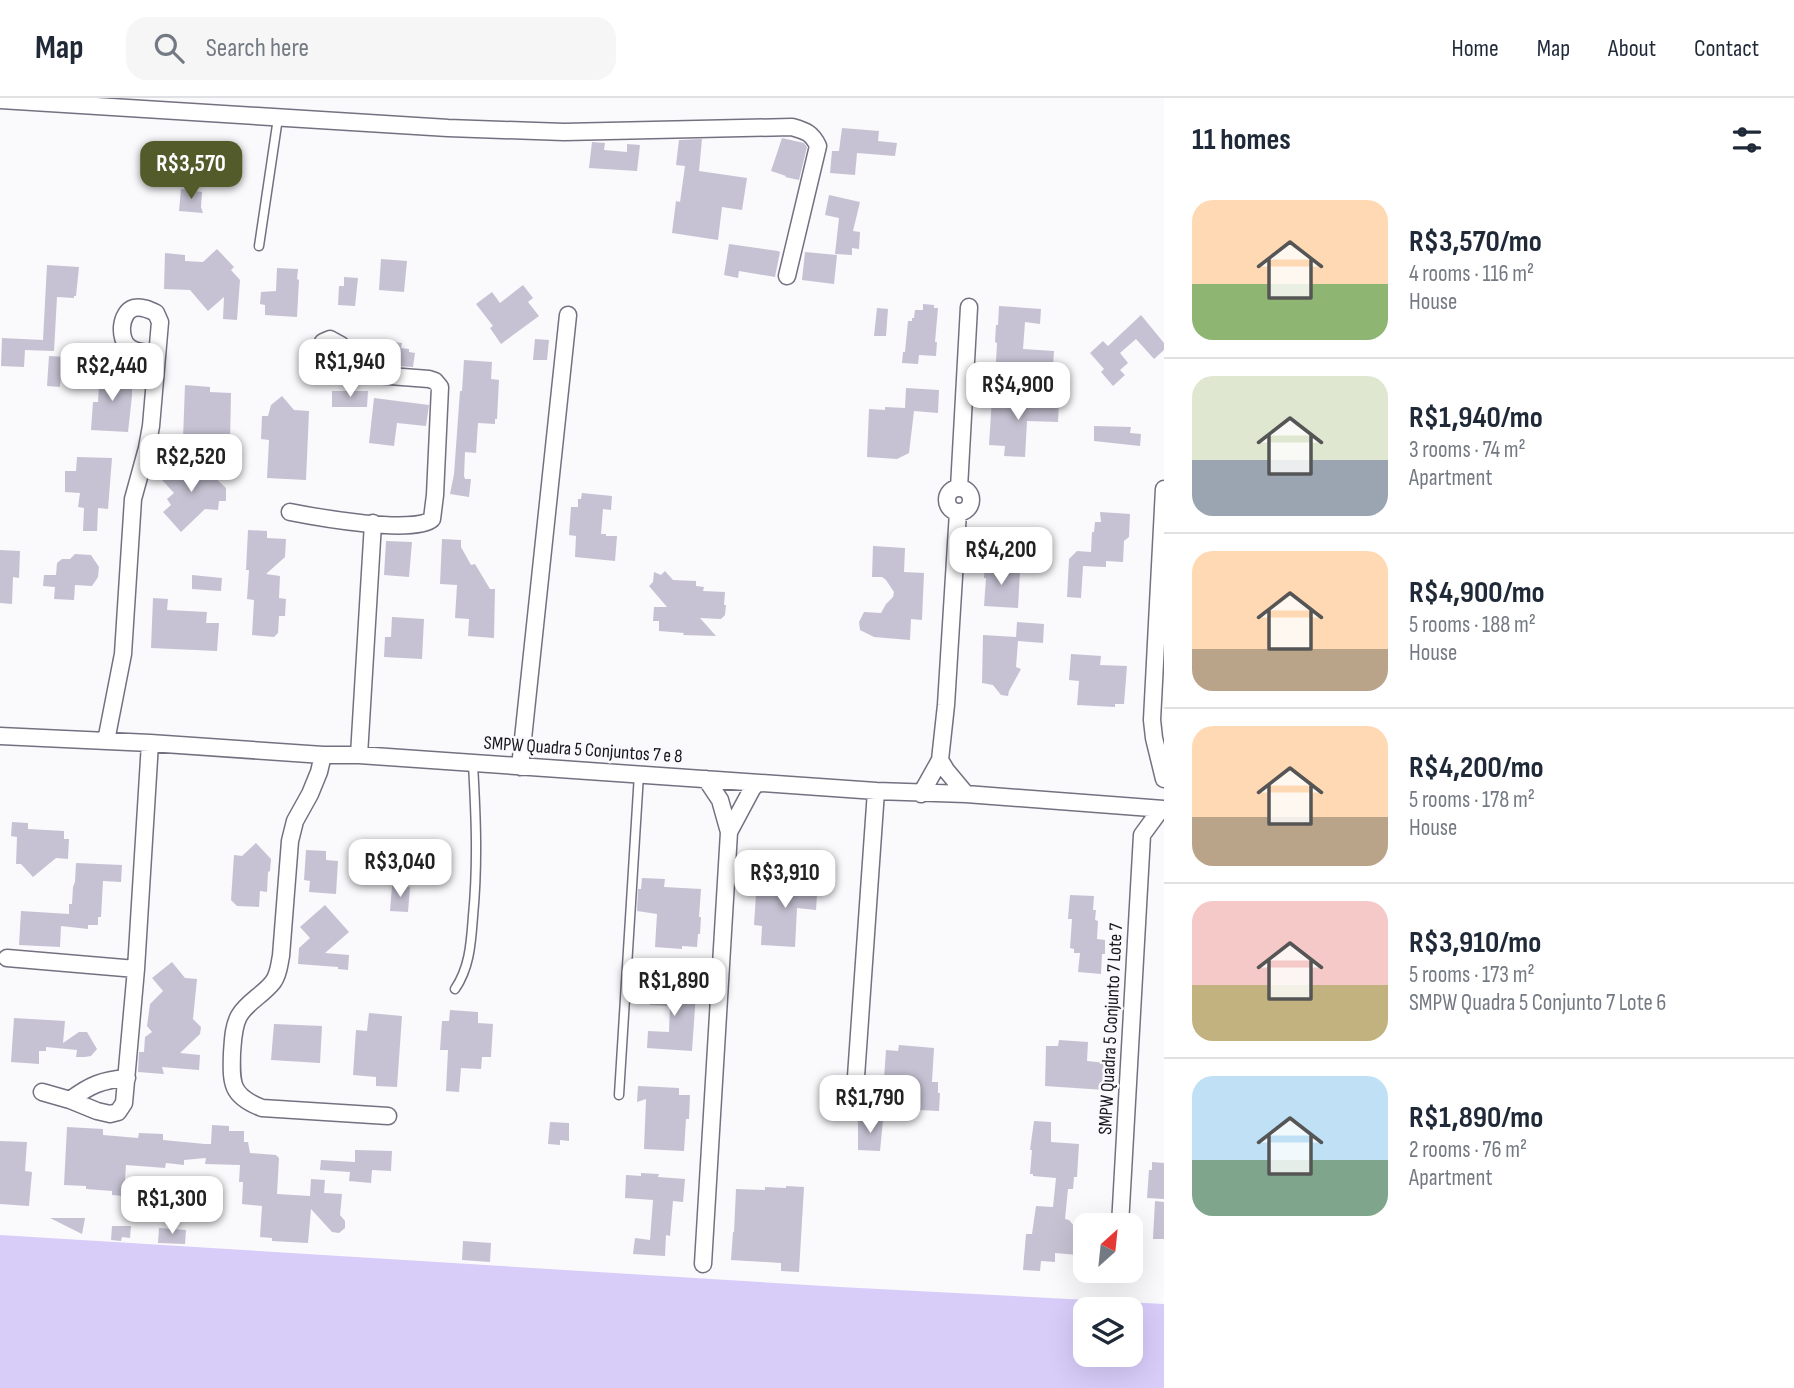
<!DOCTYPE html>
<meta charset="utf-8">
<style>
:root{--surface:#fff;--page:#f6f6f7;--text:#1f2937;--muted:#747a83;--line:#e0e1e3;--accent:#535b2a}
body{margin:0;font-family:"Sofia Sans Condensed",sans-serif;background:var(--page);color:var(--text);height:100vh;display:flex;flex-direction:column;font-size:26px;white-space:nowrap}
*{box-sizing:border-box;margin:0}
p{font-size:23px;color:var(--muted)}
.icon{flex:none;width:38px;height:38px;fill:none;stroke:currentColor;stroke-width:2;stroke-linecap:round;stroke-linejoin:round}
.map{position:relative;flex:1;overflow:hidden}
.side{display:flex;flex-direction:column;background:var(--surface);width:630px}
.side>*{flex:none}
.needle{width:46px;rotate:27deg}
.controls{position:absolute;left:1073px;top:1115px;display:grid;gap:14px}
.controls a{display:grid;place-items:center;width:70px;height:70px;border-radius:14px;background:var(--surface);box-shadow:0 7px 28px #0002;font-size:35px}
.price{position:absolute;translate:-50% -60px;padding:0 16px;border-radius:14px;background:#fff;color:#222;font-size:23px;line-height:46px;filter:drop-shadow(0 2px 4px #0008)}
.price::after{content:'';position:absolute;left:50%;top:42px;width:21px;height:16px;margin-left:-10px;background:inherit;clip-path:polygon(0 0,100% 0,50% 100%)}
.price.on{background:var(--accent);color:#fff}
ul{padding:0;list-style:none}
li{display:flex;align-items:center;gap:21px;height:175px;padding:0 28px}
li+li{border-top:2px solid var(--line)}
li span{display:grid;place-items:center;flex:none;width:196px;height:140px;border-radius:21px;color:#555}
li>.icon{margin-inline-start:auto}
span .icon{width:84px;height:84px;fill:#fffc;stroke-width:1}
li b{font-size:30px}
h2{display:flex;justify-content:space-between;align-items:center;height:84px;padding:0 28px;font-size:30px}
header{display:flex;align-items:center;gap:42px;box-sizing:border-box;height:98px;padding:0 35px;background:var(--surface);border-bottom:2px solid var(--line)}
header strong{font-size:33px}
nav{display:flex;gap:38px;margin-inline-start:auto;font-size:24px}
.search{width:490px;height:63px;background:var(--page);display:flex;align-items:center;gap:18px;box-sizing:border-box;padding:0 24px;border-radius:21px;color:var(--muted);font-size:26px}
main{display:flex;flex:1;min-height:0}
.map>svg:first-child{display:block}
.green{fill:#d8ccf9;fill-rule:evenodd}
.building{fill:#c6c2d3}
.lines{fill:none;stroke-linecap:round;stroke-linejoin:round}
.service-casing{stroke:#757080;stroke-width:11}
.minor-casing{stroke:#757080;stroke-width:19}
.service{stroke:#fff;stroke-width:8}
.minor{stroke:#fff;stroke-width:16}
.labels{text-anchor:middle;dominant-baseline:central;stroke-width:5;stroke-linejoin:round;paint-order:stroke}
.street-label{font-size:19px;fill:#17161c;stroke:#faf9fc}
</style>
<header>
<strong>Map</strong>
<div class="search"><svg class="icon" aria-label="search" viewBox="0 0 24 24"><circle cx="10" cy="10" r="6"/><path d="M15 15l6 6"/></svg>Search here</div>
<nav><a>Home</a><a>Map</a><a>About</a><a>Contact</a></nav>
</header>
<main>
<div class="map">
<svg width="1164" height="1290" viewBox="0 0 1164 1290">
<rect width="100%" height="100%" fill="#faf9fc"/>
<path class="green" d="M0 1137 840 1189 1164 1206V1290H0ZM1085 1211H1130V1256H1085Z"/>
<path class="building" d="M842 30 879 33 878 43 897 45 895 58 857 55 855 77 830 75 832 53H839Z
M782 40 804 45 807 49 799 82 785 79 786 78 771 73Z
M702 41 699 73 747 80 742 112 722 109 718 142 672 135 676 103 680 104 685 68 676 67 679 42Z
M592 44 605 45 604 52 627 54V46L640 47 637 73 589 70Z
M181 91 202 94 201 109 203 115 179 113Z
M829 97 860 104 853 133 860 134 859 151 852 150V157L835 156 839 120 825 117Z
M729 146 778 153 780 154 775 179 739 173 738 180 724 177Z
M217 151 234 169 231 172 240 182 237 222 223 221 224 199 208 213 190 192 164 191 165 155 185 157V163L203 164Z
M805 154 837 157 834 186 802 182Z
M381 161 407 163 404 194 379 192Z
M47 167 79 169 76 198H74V200L57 199 54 253 25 252 24 269 1 268 2 240 43 242Z
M277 170 298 171 297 181 299 182 297 219 265 217V207L260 206 261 194 276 193Z
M344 179 358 180 355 208 338 207 339 188H344Z
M523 187 533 200 528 204 539 218 501 246 490 230 493 228 476 206 492 194 500 205Z
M923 206 934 207V210H938L935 244H937L936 258 919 257 918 266 902 265 903 254H905L908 223H912V220H914L915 212H923Z
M999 208 1041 211 1040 226 1025 224 1023 251 1054 253 1053 268 996 264 997 245 995 244 996 227H998Z
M877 210 888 211 886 238H874Z
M1141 217 1164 245V252L1154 261 1136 241 1120 255 1128 265 1120 272 1125 277 1113 288 1101 274 1104 271 1090 255 1103 243 1108 248Z
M535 241 549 242 547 262H533Z
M386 243 402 245 401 250 409 251V254L415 255 413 269 383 267Z
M49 258 82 260 79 278 61 277 60 289 47 288Z
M464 262 492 264 491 281 499 282 497 321H495V326L478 325 476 355 465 354 464 378 465 381H471L469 399 450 396 454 376 460 293H462Z
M100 270 116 271V281H129L128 283H132V298L128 334 91 332 93 304H98Z
M185 287 210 289V294L231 295 230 343 183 341Z
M906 290 939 292 938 315 914 313 909 355 897 361 867 359 869 311 885 312V309L905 310Z
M332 293H368L367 309H332Z
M282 298 294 312 309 313 306 382 267 380 269 342 261 341 262 318H268L271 307Z
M374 300 429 307 426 328 397 325 394 348 369 345Z
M992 300 1059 304 1058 324 1027 323 1025 359 1004 358 1005 348 989 347Z
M1094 328 1131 329 1130 335 1141 336 1140 348 1094 343Z
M77 359 112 360 108 411 98 410 97 433H83L84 410 78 409 80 395 65 394V373H76Z
M186 361 203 378 208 373 226 390V403H219L218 412 205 411 181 434 163 414 171 407 167 401 174 395 162 382 172 373 169 370 177 362 181 366Z
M582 395 612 398 611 412 603 411 601 436H606V438H617L615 463 575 459 576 438 569 437 571 409H578V401H581Z
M1100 414 1130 416 1129 439 1124 443 1123 464 1106 463V469L1083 468 1081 500 1067 499 1069 461 1077 453 1091 454 1092 434H1094L1095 424H1101Z
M248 432 267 433V440L286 441 285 459 266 476 280 478 279 500 286 501 285 518H279L278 535 274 539 252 537 254 502 247 501 249 472H246Z
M442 441 461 442V449L471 467 475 466 490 491H495L494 540 468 538 469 521 455 520 457 487 440 486Z
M386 443 412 444 409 479 384 477Z
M873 448 905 450 904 474 924 475 922 522 911 521 910 542 874 539 860 532 859 524 864 514 881 515 886 506 893 499 894 494 886 482 882 479H872Z
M0 452 20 453 19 480 13 479 12 506 0 505Z
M75 456 91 457 99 469 98 479 92 488 75 487 74 502 54 501 55 489 43 488 44 477H56L57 465 62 461H70Z
M985 464 1001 465 1000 472 1020 473 1018 510 984 508 986 480H984Z
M665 473 673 482 696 483V488L704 489 703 493 725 494 724 507H726L725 517 721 521 700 520 716 538 683 537 684 535 659 533V523H653L654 509H667L649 488 653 484 654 474 661 477Z
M192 477 222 480 221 493 192 491Z
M153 500 168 501 167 512 207 514 206 525H219L217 553 151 550Z
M392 519 424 521 422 561 384 559 385 539H391Z
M1017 524 1044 526 1043 545 1018 543 1016 569 1021 571 1009 593 1008 598 1001 597 993 587 982 585 983 537 1016 539Z
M1071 556 1101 558 1100 567 1127 568 1124 606H1115V609L1077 607 1079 583 1069 582Z
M12 724 28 725V731L64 733V741H69L68 761 56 760 33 779 21 766H16L17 739 11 738Z
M256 745 271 761 270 773 268 774 267 794 260 793 259 809 237 808 231 802 234 757 242 758Z
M306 752 326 753V762L338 763 336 796 309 794 310 783 304 782Z
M76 765 122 767 121 784 103 783 101 819H98V827H88V831L61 828 60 849 19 847 21 813 69 816V806H72L73 789 75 784Z
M783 778 818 781 816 812 797 810 795 849 761 847 762 828 754 827 756 796 781 797Z
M642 780 665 781 664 789 701 791 699 819H701L700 836H698L697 849 682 848V851L655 849 657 816 637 813 638 791H641Z
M392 788 410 789 408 814 390 813Z
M1070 797 1094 798 1093 812H1096L1095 822 1098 823 1097 841 1105 842V856H1102L1101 876 1078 874 1080 855H1074V851L1070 850 1072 821H1068Z
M325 807 349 834 325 855 349 857 348 872 338 871V869L298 866 299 850 310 840 300 829Z
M172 864 185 880 197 881 193 921 201 929 200 936 180 955 200 957 199 972 162 969 164 976 138 974 139 954H144L145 939 152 934 147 928 150 906 163 893 152 880Z
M651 886 686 889V894L696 895 692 953 647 950 648 933 669 934 670 908 650 907Z
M450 912 478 914V925L493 926 491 959H482L481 971 461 970 459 994 446 993 448 952H440L442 923H449Z
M369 915 402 918 397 989 376 988V979L353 977 356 932 367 933Z
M14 920 65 923 63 945 79 934H87L97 951 91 958 85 959H76L77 952 46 949V953H39V966L11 964Z
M274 926 322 928 320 965 271 962Z
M1059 942 1088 944 1087 963 1106 965 1105 992 1045 988 1046 948H1058Z
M899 947 934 950 932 984H938V995H940L939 1013 900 1011 901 999 885 998 886 981H884L886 952 898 953Z
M638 988 679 990V997H690L689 1021H686L684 1053 644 1051 646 1001 637 1004Z
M858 1021 883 1022 880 1053 858 1052Z
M1034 1023 1051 1024V1044L1079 1046 1077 1079H1074L1073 1091H1068L1065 1121 1069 1122 1080 1135 1078 1157 1055 1155V1164L1041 1163 1040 1173 1023 1172 1026 1136H1032L1036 1108 1053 1109 1056 1080 1033 1078V1076H1030L1032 1052H1030Z
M550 1024 569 1025V1043L560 1042V1047L548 1046Z
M212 1027 229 1028V1033H244V1044H248L250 1055 276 1057 279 1060 277 1096 310 1098 311 1081 325 1082 324 1095 342 1096 340 1117 345 1123V1130L339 1135 332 1134 311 1111 308 1145 272 1143V1140L260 1139 262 1108 242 1106 243 1084H239L240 1067 205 1066 206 1060 184 1062V1067L166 1065 165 1070 126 1067 124 1098 112 1097V1093L86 1091V1088L64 1087 67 1029 103 1031V1037L138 1040 139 1035 163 1036V1042L205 1046H211Z
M0 1043 27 1044 25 1073 32 1074 29 1108 0 1106Z
M355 1052 392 1053 391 1073 372 1072 371 1085 349 1083 350 1074 320 1072 321 1062 355 1064Z
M1152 1064 1164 1065V1101L1147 1100 1149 1072H1152Z
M641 1075 659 1076 658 1079 685 1081 683 1104 673 1103 670 1138 666 1137 665 1158 633 1156 635 1140 650 1142 653 1102 625 1100 626 1077 641 1078Z
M786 1088 804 1089 799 1174 781 1173V1165L731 1162 733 1134H734L736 1091 765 1092V1089L786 1090Z
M1155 1103 1164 1104V1141H1153Z
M50 1120H85L82 1136Z
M112 1128H131L130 1140 122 1139 121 1143 111 1142Z
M159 1130 186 1132 185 1146 158 1145Z
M463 1143 491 1145 490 1164 462 1162Z"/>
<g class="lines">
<g class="service-casing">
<path id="service" d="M259 148 278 20
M455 891C470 869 471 844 473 818 478 766 476 719 473 666
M619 997 639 676"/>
</g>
<g class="minor-casing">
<path id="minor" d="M0 2 448 30 564 34 792 29C806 33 812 35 818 48L787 178
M959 390 969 209
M947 402a12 12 0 1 1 24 0a12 12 0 1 1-24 0Z
M1164 391 1152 622 1154 640 1164 681
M290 414C315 419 415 437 432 421L435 397 440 289 435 283 429 281 336 274C321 269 315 259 323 244L330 241 341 247 355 274
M0 638 150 645 323 657H359L876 693 966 696 1164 711
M106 643 123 556 133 401 147 350 151 328 160 224 156 215C150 212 142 208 134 210 120 214 118 241 129 249 136 255 148 255 157 256
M323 657 319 674 310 696 295 723 290 743 281 858C279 867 279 876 273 884 263 897 247 904 239 918 233 929 233 943 232 955 231 986 231 998 262 1010L388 1018
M359 657 373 425
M940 662 946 672 966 696
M520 669 568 217
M921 696 940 662 946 607 958 414
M729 734 752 691 757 685
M7 860 136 871
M855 993 876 693
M42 994 70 1002 97 1013 110 1016 118 1014 124 1005 136 871 150 645
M70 1002C90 987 102 982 127 980
M1120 1127 1142 737 1161 711
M703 1166 729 734 720 702 706 681"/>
</g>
<use href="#service" class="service"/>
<use href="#minor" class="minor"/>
</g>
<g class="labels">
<g class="street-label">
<text transform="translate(583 652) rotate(4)">SMPW Quadra 5 Conjuntos 7 e 8</text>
<text transform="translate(1111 931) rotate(-87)">SMPW Quadra 5 Conjunto 7 Lote 7</text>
</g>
</g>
</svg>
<div class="controls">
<a><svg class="needle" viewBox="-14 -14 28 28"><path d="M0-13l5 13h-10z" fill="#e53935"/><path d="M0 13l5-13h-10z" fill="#747a83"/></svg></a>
<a><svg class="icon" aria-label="layers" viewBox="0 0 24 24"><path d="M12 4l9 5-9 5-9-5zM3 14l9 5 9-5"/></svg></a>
</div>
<b class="price on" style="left:191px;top:103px">R$3,570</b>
<b class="price" style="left:350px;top:301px">R$1,940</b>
<b class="price" style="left:112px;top:305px">R$2,440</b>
<b class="price" style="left:1018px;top:324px">R$4,900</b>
<b class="price" style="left:191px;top:396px">R$2,520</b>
<b class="price" style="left:1001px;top:489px">R$4,200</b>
<b class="price" style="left:400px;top:801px">R$3,040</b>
<b class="price" style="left:785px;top:812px">R$3,910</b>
<b class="price" style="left:674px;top:920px">R$1,890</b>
<b class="price" style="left:870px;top:1037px">R$1,790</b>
<b class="price" style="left:172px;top:1138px">R$1,300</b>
</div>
<section class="side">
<h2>11 homes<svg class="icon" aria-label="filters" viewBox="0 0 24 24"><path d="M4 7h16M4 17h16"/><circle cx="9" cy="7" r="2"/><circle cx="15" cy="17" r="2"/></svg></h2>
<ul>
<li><span style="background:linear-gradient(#ffd9b3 60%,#8fb573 0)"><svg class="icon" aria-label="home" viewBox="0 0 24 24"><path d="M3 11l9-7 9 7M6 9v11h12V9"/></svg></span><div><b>R$3,570/mo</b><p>4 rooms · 116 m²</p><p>House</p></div></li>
<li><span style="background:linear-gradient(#dfe7d0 60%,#9aa5b1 0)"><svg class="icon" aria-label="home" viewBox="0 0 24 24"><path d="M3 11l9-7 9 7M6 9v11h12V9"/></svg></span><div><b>R$1,940/mo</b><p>3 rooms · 74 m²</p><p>Apartment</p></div></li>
<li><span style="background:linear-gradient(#ffd9b3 70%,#b9a48a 0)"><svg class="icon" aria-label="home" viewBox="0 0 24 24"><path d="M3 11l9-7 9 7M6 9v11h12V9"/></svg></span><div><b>R$4,900/mo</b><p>5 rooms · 188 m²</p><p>House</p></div></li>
<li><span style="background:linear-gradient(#ffd9b3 65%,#b9a48a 0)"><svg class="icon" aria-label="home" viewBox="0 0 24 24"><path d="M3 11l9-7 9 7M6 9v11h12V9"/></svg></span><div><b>R$4,200/mo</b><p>5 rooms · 178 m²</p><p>House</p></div></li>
<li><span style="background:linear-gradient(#f6c9c9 60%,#c2b280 0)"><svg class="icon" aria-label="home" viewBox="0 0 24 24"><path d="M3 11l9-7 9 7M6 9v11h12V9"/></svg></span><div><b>R$3,910/mo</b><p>5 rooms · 173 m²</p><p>SMPW Quadra 5 Conjunto 7 Lote 6</p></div></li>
<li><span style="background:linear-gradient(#bfe0f5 60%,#7fa58c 0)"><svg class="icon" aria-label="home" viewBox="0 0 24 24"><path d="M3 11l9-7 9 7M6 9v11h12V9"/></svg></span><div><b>R$1,890/mo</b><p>2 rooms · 76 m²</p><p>Apartment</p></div></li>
</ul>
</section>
</main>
